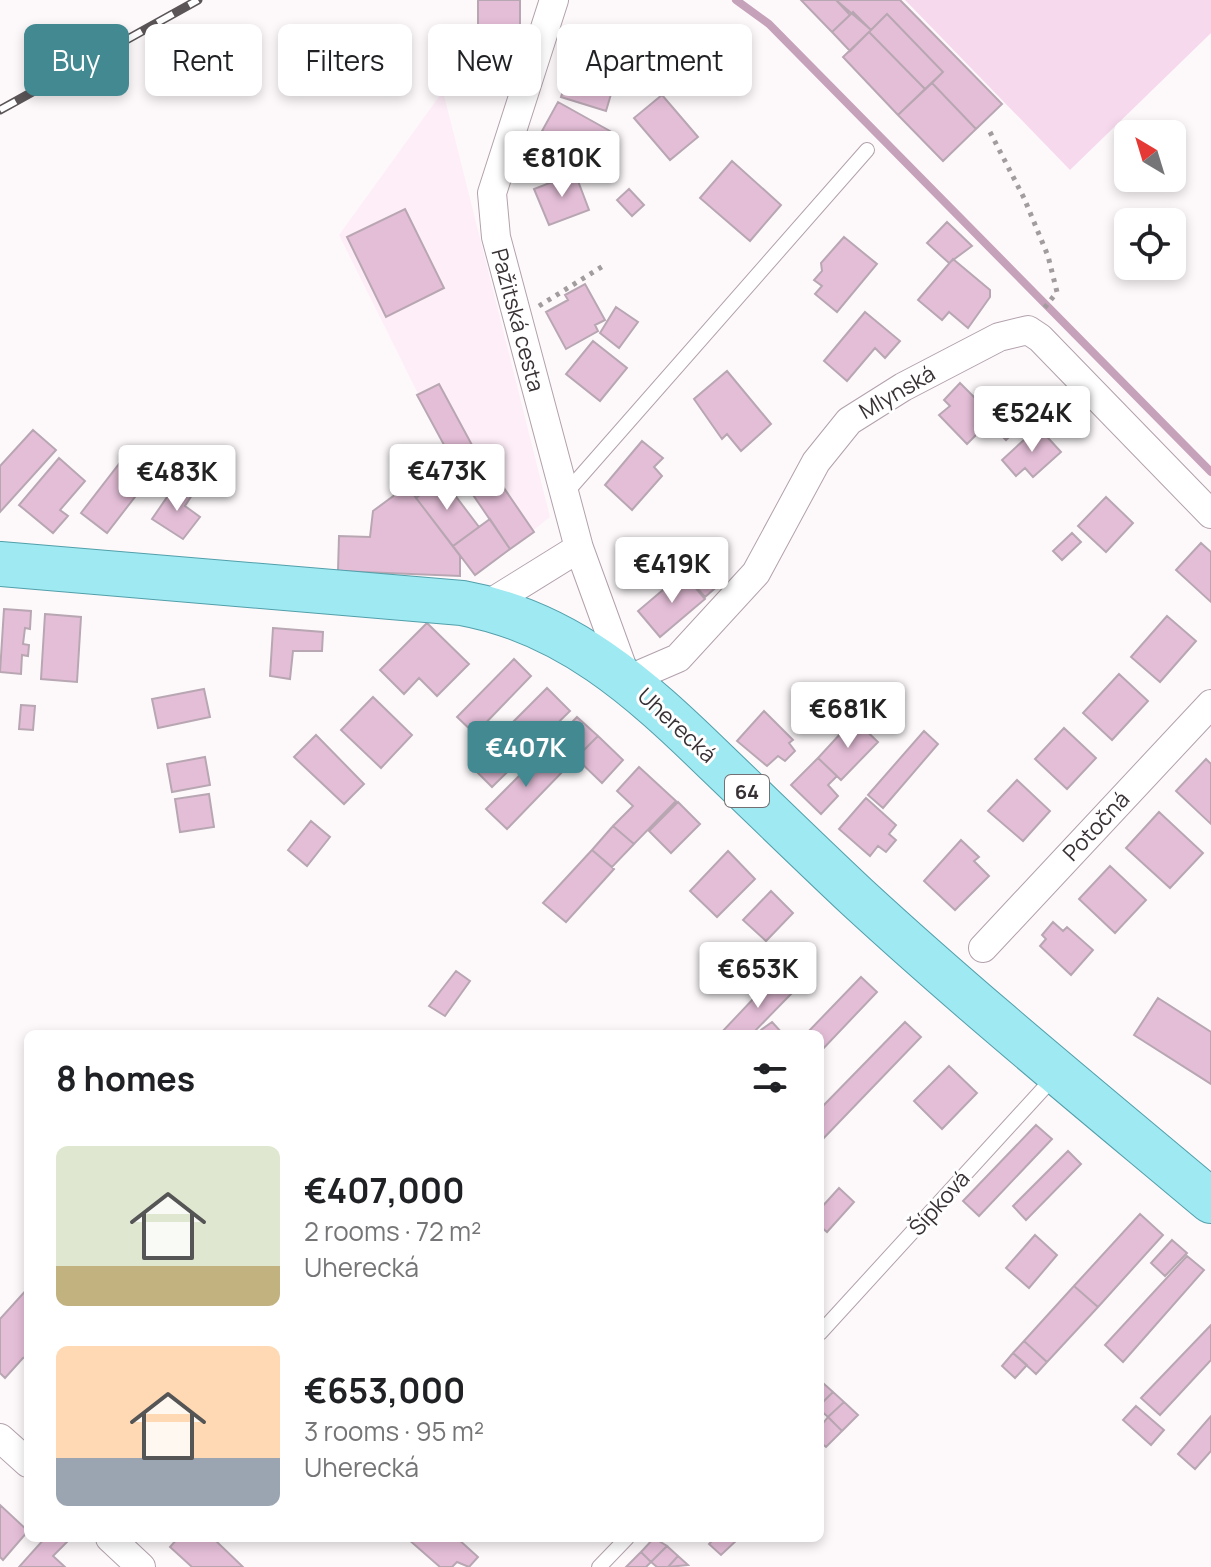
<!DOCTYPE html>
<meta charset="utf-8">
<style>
:root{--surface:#fff;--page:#f2f2f2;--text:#202124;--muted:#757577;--accent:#438992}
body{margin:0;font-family:Manrope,sans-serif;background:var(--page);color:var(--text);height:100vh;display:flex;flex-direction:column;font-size:30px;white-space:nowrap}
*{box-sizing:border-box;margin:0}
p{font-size:26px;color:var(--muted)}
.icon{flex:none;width:44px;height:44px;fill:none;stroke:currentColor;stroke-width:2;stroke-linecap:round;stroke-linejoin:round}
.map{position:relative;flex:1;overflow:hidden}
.details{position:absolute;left:24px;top:1030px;width:800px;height:512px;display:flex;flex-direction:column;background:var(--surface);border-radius:12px;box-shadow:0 4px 12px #0003}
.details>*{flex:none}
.top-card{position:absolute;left:24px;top:24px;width:800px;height:72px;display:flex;gap:16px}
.needle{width:52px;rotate:322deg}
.tools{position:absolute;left:1114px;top:120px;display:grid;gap:16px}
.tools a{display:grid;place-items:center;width:72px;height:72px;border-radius:12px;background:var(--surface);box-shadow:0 4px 12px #0003;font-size:40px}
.price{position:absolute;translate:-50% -68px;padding:0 18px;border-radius:8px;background:#fff;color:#222;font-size:26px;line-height:52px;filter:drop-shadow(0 2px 4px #0008)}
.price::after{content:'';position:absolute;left:50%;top:48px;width:24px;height:18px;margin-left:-12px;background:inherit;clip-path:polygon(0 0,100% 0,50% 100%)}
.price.selected{background:var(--accent);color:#fff}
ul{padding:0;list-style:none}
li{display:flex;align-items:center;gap:24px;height:200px;padding:0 32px}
li span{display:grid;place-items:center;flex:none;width:224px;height:160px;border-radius:12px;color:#555}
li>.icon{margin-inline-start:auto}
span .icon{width:96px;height:96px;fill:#fffc;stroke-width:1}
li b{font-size:34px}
h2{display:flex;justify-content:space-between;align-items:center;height:96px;padding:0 32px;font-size:34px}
.tag{padding:0 28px;border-radius:12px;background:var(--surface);box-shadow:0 4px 12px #0003;font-size:28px;line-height:72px}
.tag.selected{background:var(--accent);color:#fff}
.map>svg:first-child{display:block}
.built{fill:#feeef8}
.green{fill:#f7d9ed}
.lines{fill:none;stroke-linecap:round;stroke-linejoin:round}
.stream{stroke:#c6a1ba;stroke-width:8}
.building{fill:#e4bed7;stroke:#b8a7b2;stroke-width:2}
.service-casing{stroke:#b2a1ac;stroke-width:16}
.minor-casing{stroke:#b2a1ac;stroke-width:30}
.primary-casing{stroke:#519faa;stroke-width:46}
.path{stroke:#a29c9f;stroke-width:5;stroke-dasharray:4 6;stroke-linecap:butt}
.service{stroke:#fff;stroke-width:14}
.minor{stroke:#fff;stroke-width:28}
.primary{stroke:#9ee9f2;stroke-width:44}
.rail-casing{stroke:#5b5558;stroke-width:9}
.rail{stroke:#fff;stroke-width:6;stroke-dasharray:18;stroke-linecap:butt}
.labels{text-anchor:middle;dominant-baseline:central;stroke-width:6;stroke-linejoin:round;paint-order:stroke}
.shield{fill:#fff;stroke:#746f72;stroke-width:2}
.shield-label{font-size:20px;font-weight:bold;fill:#383135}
.street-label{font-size:22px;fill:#383135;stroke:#fff}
</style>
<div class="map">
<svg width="1211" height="1567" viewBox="0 0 1211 1567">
<rect width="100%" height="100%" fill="#fdf9fb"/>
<path class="built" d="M443 91 550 517 510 549 456 470 339 235Z"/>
<path class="green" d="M905 0H1211V33L1070 170Z"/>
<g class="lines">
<path class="stream" d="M736 0 769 24 1211 472"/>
</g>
<path class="building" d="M478 0H520V26H478Z
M801 0H836L850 15 832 32Z
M836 0H900L1002 104 976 129 932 83 943 72 887 14 871 30Z
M853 12 871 30 850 51 832 32Z
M887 14 943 72 925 89 869 32Z
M869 32 925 89 898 115 843 57Z
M573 60 617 74 606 111 561 97Z
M932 83 976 129 943 161 898 115Z
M662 95 698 137 670 160 634 118Z
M558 102 610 131 593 157 542 131Z
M732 161 781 205 750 241 700 198Z
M575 173 589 210 549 225 534 189Z
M629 189 644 205 632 216 617 200Z
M405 209 444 288 386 317 347 237Z
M947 222 972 246 949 263 927 243Z
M844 237 877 264 837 312 815 294 822 286 814 280 822 271 821 263Z
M953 259 990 290V297L968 328 949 312 942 320 918 300Z
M585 284 605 320 595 325 598 331 566 349 546 312 568 300 565 295Z
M616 307 638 322 619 348 600 333Z
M865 312 900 341 885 358 875 348 847 381 824 361Z
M593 341 627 368 600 401 566 374Z
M727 371 771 424 741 451 727 434 722 439 694 399Z
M960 383 994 417 967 444 939 415 950 406 944 400Z
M439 384 472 445 450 456 417 395Z
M1017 409 1027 419 1006 440 996 430Z
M1038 427 1061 452 1033 477 1025 468 1016 476 1002 460Z
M33 430 56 450 0 512V466Z
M642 441 663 458 654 467 662 476 632 510 605 485Z
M472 445 480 453 456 470 450 456Z
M480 453 534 532 510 549 456 470Z
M59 458 85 481 60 510 68 516 53 533 19 505Z
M119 464 145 484 107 533 81 513Z
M442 478 479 527 453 546 416 498Z
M176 484 192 495 185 506 200 517 183 539 152 519Z
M407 486 460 556V576L338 571 339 536 370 537 373 511Z
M1106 497 1133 523 1106 552 1078 526Z
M490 519 510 549 475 575 453 546Z
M1072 533 1081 542 1062 560 1053 551Z
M1201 543 1211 552V602L1176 570Z
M708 567 721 583 705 597 691 581Z
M683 573 705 599 660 637 638 611Z
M4 609 31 611 30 629 25 628 23 644 29 645 28 656 22 655 21 674 0 672Z
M45 614 81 617 77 682 41 679Z
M1167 616 1196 641 1160 682 1131 657Z
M427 623 469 664 437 696 419 678 404 694 380 670Z
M273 628 323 632 322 651H293L290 679 270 676Z
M514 659 531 676 475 734 457 717Z
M1119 674 1148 701 1112 740 1083 713Z
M547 688 570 711 492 787 470 765Z
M204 689 210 717 158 728 152 699Z
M373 697 412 735 381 768 341 730Z
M21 705 35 706 33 730 19 729Z
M764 711 793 740 789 743 795 751 785 761 778 756 767 766 737 741Z
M577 717 598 736 566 768 546 749Z
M854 719 878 742 841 780 818 758Z
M1064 728 1096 758 1067 789 1035 759Z
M924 731 938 744 883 808 868 795Z
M316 735 364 784 344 804 294 757Z
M598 736 623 760 602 783 576 758Z
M546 749 566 768 507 829 486 809Z
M205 757 210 785 172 792 167 764Z
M818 758 837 776 828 785 838 796 821 814 791 785Z
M1206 759 1211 764V824L1176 791Z
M639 767 676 801 634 844 613 826 633 806 617 791Z
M1017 780 1050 811 1023 841 988 811Z
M209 794 214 827 180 832 175 799Z
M866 798 896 825 889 834 896 840 886 852 878 846 870 856 839 829Z
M678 802 700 824 671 853 649 831Z
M1159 812 1203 853 1170 888 1126 848Z
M311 821 330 837 307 866 288 850Z
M613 826 634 844 612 867 592 850Z
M961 840 979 857 974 861 989 876 955 910 924 881Z
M592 850 614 869 566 922 543 903Z
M728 851 755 879 717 917 690 891Z
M1110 866 1146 900 1115 933 1079 899Z
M771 891 793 913 766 941 743 920Z
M1053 922 1063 931 1067 927 1093 950 1071 975 1040 946 1046 939 1042 935Z
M456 971 470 981 445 1016 429 1006Z
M861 977 877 992 820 1052V1034H806Z
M773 978 791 994 752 1034H720Z
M1158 998 1211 1032V1084L1134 1035Z
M772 1022 783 1034H758L761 1030Z
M905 1022 921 1037 820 1142V1109Z
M949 1066 977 1093 942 1129 914 1101Z
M1036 1125 1052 1139 979 1216 963 1201Z
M1068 1151 1081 1164 1026 1220 1013 1206Z
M839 1188 854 1202 827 1232 820 1226V1209Z
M1140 1214 1163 1235 1098 1307 1074 1286Z
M1035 1235 1057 1255 1029 1288 1006 1268Z
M1172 1240 1187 1253 1165 1276 1151 1263Z
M1187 1256 1204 1270 1123 1362 1105 1345Z
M1074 1286 1098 1307 1047 1362 1024 1341Z
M28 1288V1357L23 1358 5 1378 0 1373V1319Z
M1211 1325V1360L1160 1415 1141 1398Z
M1024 1341 1047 1362 1036 1374 1013 1353Z
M1013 1353 1027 1365 1015 1378 1002 1366Z
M823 1383 833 1392 820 1405V1386Z
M833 1392 844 1402 828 1417 820 1410V1405Z
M844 1402 858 1415 842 1431 828 1417Z
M1136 1406 1164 1430 1151 1445 1123 1420Z
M1211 1416V1451L1195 1469 1178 1454Z
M828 1417 842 1431 826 1447 820 1442V1427Z
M0 1505 28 1531 3 1560 0 1557Z
M45 1538 70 1539 53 1556 65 1567H19Z
M178 1538H220L217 1542 243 1567H192L170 1547Z
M457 1538 478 1557 469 1567 457 1562 452 1567H440L408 1539Z
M654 1538 667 1546 651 1562 641 1552Z
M715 1538H736L738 1539 721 1555 709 1544Z
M667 1546 678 1556 668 1567H657L651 1562Z
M641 1552 651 1562 646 1567H626Z
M678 1556 688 1565 668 1567Z"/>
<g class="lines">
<g class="service-casing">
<path id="service" d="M565 494 867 150
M820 1333 1055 1076
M599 1567 627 1538"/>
</g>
<g class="minor-casing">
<path id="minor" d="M554 0 492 193 496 237 579 548 627 680 678 658 756 573 816 462 849 421 903 387 999 337 1028 330 1040 338 1211 514
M484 607 579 548
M983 948 1211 704
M0 1438 28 1463
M110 1538 141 1567"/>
</g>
<g class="primary-casing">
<path id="primary" d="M0 564 462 603C567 622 640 688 714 760 762 806 809 852 858 898 972 1003 1092 1101 1211 1201"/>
</g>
<path class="path" d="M990 132 1024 198 1048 256 1057 292 1042 311
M539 306 603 266"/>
<use href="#service" class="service"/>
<use href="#minor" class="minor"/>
<use href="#primary" class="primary"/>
<g class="rail-casing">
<path id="rail" d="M0 110 198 0"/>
</g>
<use href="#rail" class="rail"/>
</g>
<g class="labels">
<rect class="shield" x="725" y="775" width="44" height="32" rx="6"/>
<g class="shield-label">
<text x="747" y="791">64</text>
</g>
<g class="street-label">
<text transform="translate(518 320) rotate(75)">Pažitská cesta</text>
<text transform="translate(897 392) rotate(-30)">Mlynská</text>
<text transform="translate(677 725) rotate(43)">Uherecká</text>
<text transform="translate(1096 826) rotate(-47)">Potočná</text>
<text transform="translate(939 1203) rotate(-48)">Šípková</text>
</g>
</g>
</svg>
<div class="tools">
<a><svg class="needle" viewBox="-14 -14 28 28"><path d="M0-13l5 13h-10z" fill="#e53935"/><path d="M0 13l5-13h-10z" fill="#757577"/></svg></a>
<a><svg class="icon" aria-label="locate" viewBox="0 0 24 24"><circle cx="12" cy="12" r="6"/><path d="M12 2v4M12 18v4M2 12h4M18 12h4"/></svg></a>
</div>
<b class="price" style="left:562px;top:199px">€810K</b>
<b class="price" style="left:1032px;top:454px">€524K</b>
<b class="price" style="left:447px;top:512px">€473K</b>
<b class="price" style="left:177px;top:513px">€483K</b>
<b class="price" style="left:672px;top:605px">€419K</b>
<b class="price" style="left:848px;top:750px">€681K</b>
<b class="price selected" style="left:526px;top:789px">€407K</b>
<b class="price" style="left:758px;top:1010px">€653K</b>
<div class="top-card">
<a class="tag selected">Buy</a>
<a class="tag">Rent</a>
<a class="tag">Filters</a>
<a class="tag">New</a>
<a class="tag">Apartment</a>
</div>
<section class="details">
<h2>8 homes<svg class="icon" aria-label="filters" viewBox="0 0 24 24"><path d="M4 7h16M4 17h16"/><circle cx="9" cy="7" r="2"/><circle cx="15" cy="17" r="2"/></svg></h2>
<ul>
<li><span style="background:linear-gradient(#dfe7d0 75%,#c2b280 0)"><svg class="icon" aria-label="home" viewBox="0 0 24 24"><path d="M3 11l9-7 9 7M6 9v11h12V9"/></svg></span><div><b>€407,000</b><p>2 rooms · 72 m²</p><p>Uherecká</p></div></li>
<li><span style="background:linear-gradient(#ffd9b3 70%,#9aa5b1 0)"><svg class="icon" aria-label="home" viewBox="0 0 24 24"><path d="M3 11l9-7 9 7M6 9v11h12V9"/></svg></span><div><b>€653,000</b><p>3 rooms · 95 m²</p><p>Uherecká</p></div></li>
</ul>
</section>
</div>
